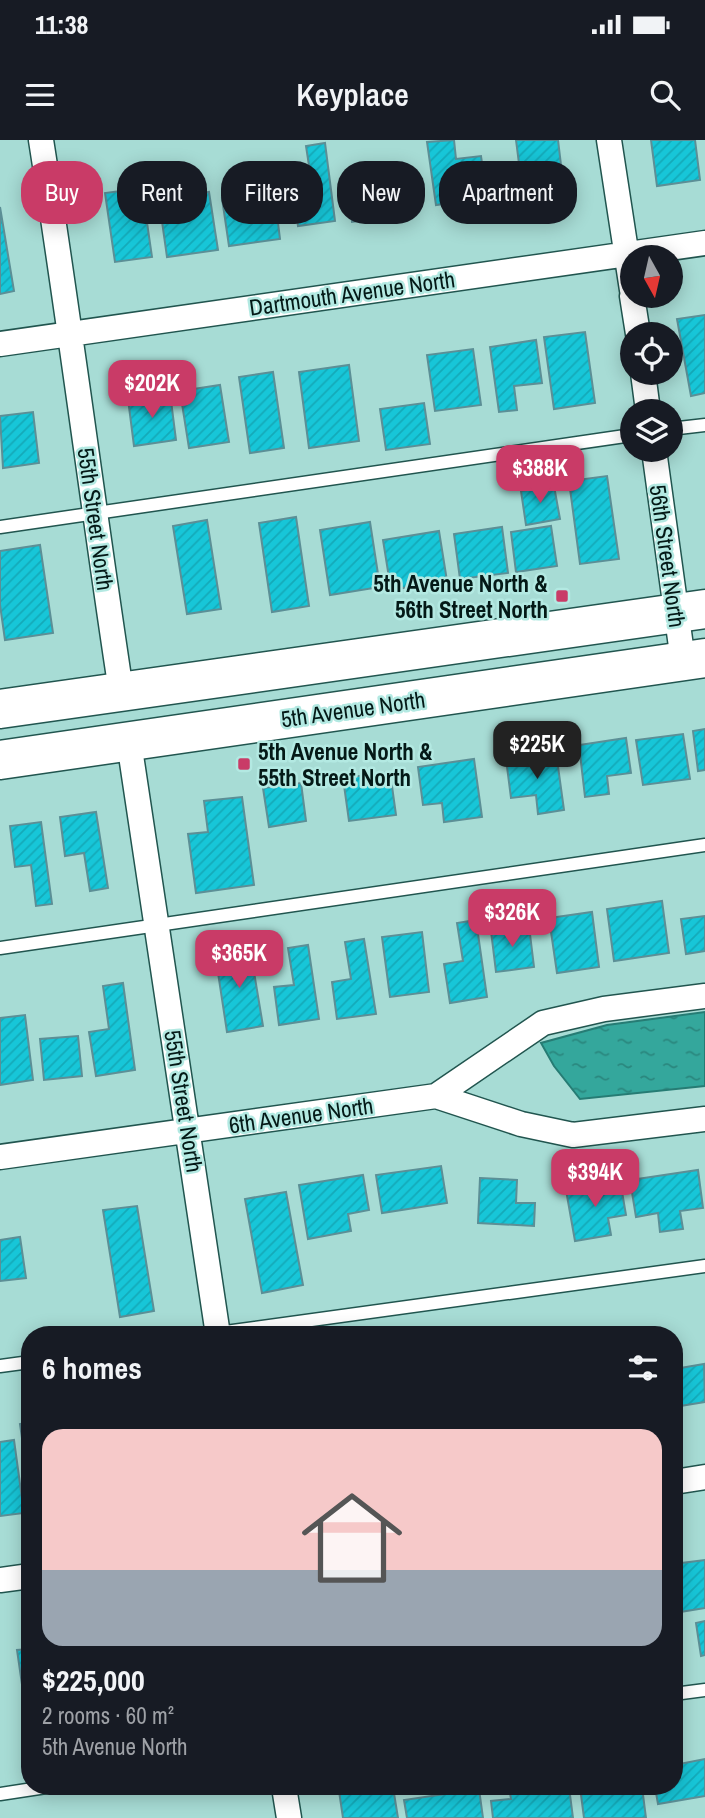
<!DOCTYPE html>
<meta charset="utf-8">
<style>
:root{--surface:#171b24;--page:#20242c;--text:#f1f3f6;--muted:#9ea1a6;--line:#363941;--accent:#c93b67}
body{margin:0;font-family:"Archivo Narrow",sans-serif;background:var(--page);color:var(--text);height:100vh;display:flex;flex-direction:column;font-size:26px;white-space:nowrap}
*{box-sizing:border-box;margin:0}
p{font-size:23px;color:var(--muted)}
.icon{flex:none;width:38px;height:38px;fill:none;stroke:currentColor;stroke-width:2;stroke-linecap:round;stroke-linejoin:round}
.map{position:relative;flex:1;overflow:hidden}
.panel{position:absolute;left:21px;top:1186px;width:662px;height:469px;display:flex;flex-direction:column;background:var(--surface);border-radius:28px;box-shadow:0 4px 18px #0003}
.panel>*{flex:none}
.banner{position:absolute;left:21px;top:21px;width:663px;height:63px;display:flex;gap:14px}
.needle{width:46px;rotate:172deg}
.fabs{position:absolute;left:620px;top:105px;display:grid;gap:14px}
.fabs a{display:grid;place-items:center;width:63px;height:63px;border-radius:50%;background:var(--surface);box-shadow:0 4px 18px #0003;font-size:35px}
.price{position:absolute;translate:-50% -60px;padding:0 16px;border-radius:14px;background:var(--accent);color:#fff;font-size:23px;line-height:46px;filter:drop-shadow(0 2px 4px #0008)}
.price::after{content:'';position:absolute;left:50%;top:42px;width:21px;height:16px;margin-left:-10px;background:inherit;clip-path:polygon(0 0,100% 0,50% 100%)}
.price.current{background:#222;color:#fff}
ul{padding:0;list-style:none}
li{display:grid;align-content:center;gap:14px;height:371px;padding:0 21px}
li+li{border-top:2px solid var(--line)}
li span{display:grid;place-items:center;height:217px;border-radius:21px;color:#555}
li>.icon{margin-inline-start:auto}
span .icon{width:126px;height:126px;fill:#fffc;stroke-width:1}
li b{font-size:30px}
h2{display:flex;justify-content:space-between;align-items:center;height:84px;padding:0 21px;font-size:30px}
.chip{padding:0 24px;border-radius:28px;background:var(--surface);box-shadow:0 4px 18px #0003;font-size:24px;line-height:63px}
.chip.current{background:var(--accent);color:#fff}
.status{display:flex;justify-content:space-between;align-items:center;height:49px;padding:0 35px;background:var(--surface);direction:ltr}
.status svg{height:19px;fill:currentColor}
header{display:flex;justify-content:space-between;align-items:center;height:91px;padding:0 21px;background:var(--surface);font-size:32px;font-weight:600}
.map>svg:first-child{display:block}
.water{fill:url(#water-ripples);stroke:#267c74;stroke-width:2}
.building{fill:url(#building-hatch);stroke:#5c8f96;stroke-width:2}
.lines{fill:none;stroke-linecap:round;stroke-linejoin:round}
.service-casing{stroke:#21554f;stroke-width:15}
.minor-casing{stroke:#21554f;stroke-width:27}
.primary-casing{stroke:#21554f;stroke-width:41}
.service{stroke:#fff;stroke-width:12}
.minor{stroke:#fff;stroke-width:24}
.primary{stroke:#fff;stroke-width:38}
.poi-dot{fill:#c93b67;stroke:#b3e9e2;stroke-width:2.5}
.labels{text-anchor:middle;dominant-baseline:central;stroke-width:5;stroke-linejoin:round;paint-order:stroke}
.street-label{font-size:23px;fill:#041917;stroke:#b3e9e2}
.poi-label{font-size:23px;font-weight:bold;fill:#041917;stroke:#b3e9e2;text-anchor:end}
</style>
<div class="status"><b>11:38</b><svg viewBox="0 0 49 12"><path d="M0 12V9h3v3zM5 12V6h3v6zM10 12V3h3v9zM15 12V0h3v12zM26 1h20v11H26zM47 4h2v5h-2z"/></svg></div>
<header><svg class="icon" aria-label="menu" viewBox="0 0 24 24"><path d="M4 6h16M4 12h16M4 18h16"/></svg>Keyplace<svg class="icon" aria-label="search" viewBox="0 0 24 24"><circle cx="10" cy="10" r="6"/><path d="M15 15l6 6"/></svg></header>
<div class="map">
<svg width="705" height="1678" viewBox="0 0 705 1678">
<defs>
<pattern id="water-ripples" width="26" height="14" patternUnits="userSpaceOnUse" patternTransform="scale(1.75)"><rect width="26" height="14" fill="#34a79c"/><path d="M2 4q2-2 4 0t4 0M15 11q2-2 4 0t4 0" fill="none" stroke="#2a877e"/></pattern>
<pattern id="building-hatch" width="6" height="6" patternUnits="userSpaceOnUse" patternTransform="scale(1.75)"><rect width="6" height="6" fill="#17c6d8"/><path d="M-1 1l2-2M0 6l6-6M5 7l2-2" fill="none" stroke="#14aab9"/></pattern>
</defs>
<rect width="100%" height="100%" fill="#a7dcd5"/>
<path class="water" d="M705 872V946L580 959 554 926 541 903 607 885Z"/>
<path class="building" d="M454 0 456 19 481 16 487 58 436 65 427 2Z
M516 0H558L564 50 523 55Z
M651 0H695L700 40 657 46Z
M325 3 335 81 298 86 293 47 312 45 306 6Z
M399 24 406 75 352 82 347 31Z
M142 48 152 117 115 122 105 53Z
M274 51 280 99 229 106 222 58Z
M209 52 218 110 167 117 159 60Z
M0 67 14 151 0 154Z
M705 175V253L691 256 677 179Z
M585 192 595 263 554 269 544 197Z
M536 200 542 243 514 246 517 270 499 272 490 207Z
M473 209 481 265 435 271 427 215Z
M349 225 359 301 309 308 299 232Z
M273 232 284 308 250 313 239 237Z
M220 245 229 302 189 308 180 251Z
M170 253 176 300 134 306 128 259Z
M424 263 430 304 386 310 380 269Z
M33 272 39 323 3 328 0 276Z
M607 336 619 419 580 424 569 341Z
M554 346 560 379 526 385 521 351Z
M296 377 309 466 272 472 259 383Z
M207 380 221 469 187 474 173 386Z
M370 382 380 447 330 455 320 390Z
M551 386 557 426 516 432 511 392Z
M502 387 508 433 460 439 454 394Z
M439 391 447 441 391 450 383 400Z
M40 405 53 493 5 500 0 465V411Z
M705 589V630L698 631 693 591Z
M683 594 690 639 643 645 636 600Z
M626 598 631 633 607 636 609 654 585 657 579 605Z
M556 612 564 670 538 674 536 655 511 658 506 619Z
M474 619 482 677 444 682 442 663 423 665 418 627Z
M390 632 396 675 349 681 343 638Z
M301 643 306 681 269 687 263 648Z
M242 657 254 745 196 753 188 694 208 692 204 661Z
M96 672 108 748 90 751 84 713 65 716 60 677Z
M41 682 52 764 36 766 31 725 15 727 10 686Z
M662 761 669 813 614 821 607 769Z
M592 772 599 827 557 833 549 778Z
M705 776V811L686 814 681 779Z
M476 780 487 857 450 863 444 824 463 821 457 783Z
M529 786 534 827 496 832 491 791Z
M422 792 429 852 390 857 382 797Z
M364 799 376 874 337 879 332 842 351 839 345 802Z
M308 805 319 879 279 885 274 847 294 845 288 808Z
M250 808 263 886 227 892 215 813Z
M123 843 135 930 96 936 89 892 109 889 103 846Z
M25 875 33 940 0 945V878Z
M78 896 82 936 44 940 40 899Z
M441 1026 447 1063 382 1073 376 1035Z
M698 1030 703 1068 680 1071 683 1089 660 1092 658 1073 636 1077 630 1040Z
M363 1035 369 1070 348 1074 351 1091 308 1099 299 1045Z
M480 1038 517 1040 516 1063H535L534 1086 478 1083Z
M620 1040 626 1075 608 1078 611 1095 575 1101 566 1050Z
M286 1052 303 1145 262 1153 245 1059Z
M137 1066 154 1171 120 1177 103 1070Z
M20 1097 26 1138 0 1141V1100Z
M704 1224 705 1262 674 1267V1229Z
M30 1282V1354L20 1284Z
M14 1300 24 1373 0 1376V1302Z
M705 1420V1468L674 1473V1424Z
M705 1481V1515L701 1516 696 1483Z
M30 1509V1586H28L17 1510Z
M705 1619V1656L658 1664 655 1647H674V1625Z
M363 1647H393L398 1678H343L339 1651Z
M509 1647H569L573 1678H493L491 1661 511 1659Z
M580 1647H642L646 1678H584Z
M479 1649 483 1678H407L404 1660Z"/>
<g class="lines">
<g class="service-casing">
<path id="service" d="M670 289 705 285
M0 387 632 295
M0 808 705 705
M203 1195 705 1126
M0 1226 30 1222
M674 1554 705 1550
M0 1654 46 1647"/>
</g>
<g class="minor-casing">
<path id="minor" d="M41 0C70 183 93 367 121 551
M609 0 632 150
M632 156 638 194
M0 204 705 103
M643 233 648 271
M654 310 683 521
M129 602 218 1195
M436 956 543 883 604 869 705 856
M0 1017 436 956 521 984 573 995 705 979
M674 1342 705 1337
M0 1440 30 1436
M284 1647 289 1678"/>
</g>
<g class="primary-casing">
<path id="primary" d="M0 569 705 469
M0 620 705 518"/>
</g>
<use href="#service" class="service"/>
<use href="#minor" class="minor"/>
<use href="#primary" class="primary"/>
</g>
<g class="poi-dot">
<rect x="555" y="449" width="14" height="14" rx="3.5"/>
<rect x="237" y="617" width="14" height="14" rx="3.5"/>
</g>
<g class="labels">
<g class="street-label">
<text transform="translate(352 153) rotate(-8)">Dartmouth Avenue North</text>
<text transform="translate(96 379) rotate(82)">55th Street North</text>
<text transform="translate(668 416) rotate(82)">56th Street North</text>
<text transform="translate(353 569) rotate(-8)">5th Avenue North</text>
<text transform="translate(184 961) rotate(81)">55th Street North</text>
<text transform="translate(301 975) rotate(-8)">6th Avenue North</text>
</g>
<g class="poi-label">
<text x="548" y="443">5th Avenue North &amp;<tspan x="548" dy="26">56th Street North</tspan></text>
<text x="258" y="611" text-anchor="start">5th Avenue North &amp;<tspan x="258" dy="26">55th Street North</tspan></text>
</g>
</g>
</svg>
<div class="fabs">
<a><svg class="needle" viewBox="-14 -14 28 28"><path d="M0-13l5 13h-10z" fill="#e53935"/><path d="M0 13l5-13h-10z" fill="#9ea1a6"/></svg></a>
<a><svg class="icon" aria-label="locate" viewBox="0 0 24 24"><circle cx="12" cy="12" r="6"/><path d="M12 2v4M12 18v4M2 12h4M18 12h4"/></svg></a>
<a><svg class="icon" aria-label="layers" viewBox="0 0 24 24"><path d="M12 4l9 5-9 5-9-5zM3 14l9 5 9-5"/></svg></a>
</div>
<b class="price" style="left:152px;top:280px">$202K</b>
<b class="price" style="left:540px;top:365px">$388K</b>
<b class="price current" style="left:537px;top:641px">$225K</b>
<b class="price" style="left:512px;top:809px">$326K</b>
<b class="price" style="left:239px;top:850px">$365K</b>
<b class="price" style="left:595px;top:1069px">$394K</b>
<div class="banner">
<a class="chip current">Buy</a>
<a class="chip">Rent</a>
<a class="chip">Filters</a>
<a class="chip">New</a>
<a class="chip">Apartment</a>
</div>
<section class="panel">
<h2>6 homes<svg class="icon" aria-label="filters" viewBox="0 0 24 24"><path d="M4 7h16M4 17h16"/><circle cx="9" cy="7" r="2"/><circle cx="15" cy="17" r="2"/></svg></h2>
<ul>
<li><span style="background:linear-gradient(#f6c9c9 65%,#9aa5b1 0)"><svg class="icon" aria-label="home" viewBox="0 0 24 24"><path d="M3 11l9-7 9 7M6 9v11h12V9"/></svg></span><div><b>$225,000</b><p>2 rooms · 60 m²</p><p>5th Avenue North</p></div></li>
</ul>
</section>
</div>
